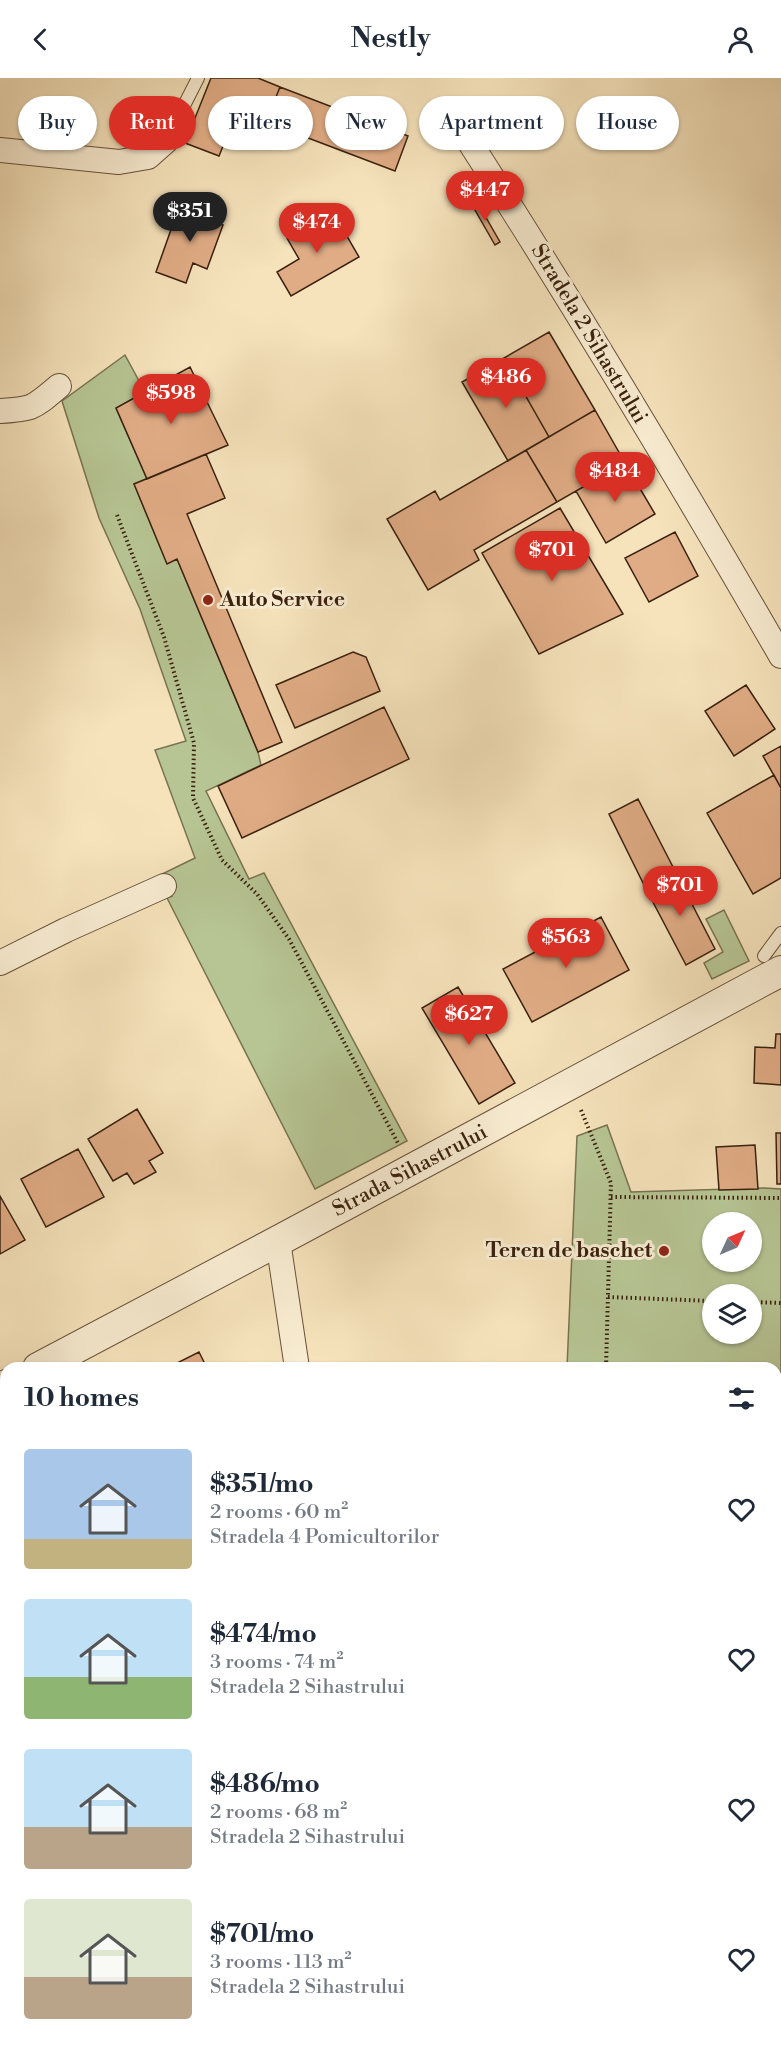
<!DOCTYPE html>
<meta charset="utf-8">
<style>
:root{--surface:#fff;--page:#f2f2f3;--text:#1f2937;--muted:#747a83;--accent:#d93025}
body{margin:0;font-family:"Libre Bodoni",serif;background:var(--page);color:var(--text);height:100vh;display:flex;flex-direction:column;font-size:22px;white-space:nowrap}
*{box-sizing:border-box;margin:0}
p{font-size:20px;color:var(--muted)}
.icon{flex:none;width:33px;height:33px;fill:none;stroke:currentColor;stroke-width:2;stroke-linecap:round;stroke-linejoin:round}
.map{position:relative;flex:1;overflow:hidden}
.drawer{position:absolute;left:0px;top:1284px;width:782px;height:684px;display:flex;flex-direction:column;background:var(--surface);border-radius:18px 18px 0 0;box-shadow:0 2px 4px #0004}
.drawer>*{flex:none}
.banner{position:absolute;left:18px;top:18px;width:746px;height:54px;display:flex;gap:12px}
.needle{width:39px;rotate:46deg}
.tools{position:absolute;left:702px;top:1134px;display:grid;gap:12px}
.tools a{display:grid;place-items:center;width:60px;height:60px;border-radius:50%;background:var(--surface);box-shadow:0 2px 4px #0004;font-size:30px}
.price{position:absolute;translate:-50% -51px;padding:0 14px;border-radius:21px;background:var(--accent);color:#fff;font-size:20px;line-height:39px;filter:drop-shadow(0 2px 3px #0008)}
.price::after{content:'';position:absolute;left:50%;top:36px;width:18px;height:14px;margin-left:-9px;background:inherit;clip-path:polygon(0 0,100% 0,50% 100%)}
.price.on{background:#222;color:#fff}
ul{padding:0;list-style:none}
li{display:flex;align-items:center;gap:18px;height:150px;padding:0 24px}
li span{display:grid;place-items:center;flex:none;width:168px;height:120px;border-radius:6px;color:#555}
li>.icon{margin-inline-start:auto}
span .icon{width:72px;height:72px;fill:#fffc;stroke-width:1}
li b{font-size:26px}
h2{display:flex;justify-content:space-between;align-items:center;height:72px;padding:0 24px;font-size:26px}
.pill{padding:0 21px;border-radius:27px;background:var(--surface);box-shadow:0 2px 4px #0004;font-size:21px;line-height:54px}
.pill.on{background:var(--accent);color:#fff}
header{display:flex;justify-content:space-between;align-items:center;height:78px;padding:0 24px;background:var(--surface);font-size:27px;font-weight:700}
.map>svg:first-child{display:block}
.green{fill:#b7c594;stroke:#787351;stroke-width:1.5;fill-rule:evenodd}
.building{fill:#e0ac85;stroke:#39210e;stroke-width:1.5}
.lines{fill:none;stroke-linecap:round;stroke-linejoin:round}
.service-casing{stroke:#68523a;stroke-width:14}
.minor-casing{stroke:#68523a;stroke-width:26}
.tertiary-casing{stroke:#68523a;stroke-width:32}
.path{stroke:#39210e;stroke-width:4;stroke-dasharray:1.5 3;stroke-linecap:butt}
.service{stroke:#f9edd3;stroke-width:12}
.minor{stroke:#f9edd3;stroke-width:24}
.tertiary{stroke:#f9edd3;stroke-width:30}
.poi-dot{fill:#8f2418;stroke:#f9edd3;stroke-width:2}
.labels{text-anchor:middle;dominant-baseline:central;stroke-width:6;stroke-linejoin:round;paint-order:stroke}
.street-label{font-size:21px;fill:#39210e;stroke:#f9edd3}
.poi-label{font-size:21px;font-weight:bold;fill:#39210e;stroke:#f9edd3;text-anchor:start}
</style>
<header><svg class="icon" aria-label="back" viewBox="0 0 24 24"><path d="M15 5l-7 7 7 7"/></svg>Nestly<svg class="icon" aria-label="person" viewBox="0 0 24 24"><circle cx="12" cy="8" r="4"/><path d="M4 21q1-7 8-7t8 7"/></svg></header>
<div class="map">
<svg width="781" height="1968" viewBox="0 0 781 1968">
<rect width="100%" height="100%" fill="#f6e3bc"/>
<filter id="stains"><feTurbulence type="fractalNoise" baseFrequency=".00333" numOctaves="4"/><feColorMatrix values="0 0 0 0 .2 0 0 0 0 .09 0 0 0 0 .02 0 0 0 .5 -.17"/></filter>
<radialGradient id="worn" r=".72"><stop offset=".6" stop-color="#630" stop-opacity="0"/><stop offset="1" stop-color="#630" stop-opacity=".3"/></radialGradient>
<path class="green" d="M125 277 145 314 116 330 147 401 134 406 167 485 177 481 258 674 261 687 206 713 249 801 264 795 407 1063 315 1111 167 820 172 818 160 797 195 780 155 672 186 663 140 531 99 440 62 323Z
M724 832 749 883 712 901 704 885 723 874 706 841Z
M607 1047 631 1114 764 1110 781 1111V1602L776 1601V1290H567L577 1058ZM712 1144H752V1184H712ZM712 1216H752V1256H712Z"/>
<path class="building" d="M211 0H258L280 9 266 44 238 31 219 78 185 65Z
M280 9 408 58 395 93 266 44Z
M476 122 500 164 495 167 471 125Z
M195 126 215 133 211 143 223 147 207 191 193 185 186 205 156 194 179 129 192 133Z
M333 134 359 179 291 218 277 194 299 181 287 160Z
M549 254 595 332 549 359 504 280Z
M504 280 549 359 508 383 462 304Z
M190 289 228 367 147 401 116 330Z
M595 332 625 385 557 424 526 372Z
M526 372 557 424 474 472 479 482 428 512 387 441 435 413 440 422Z
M206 376 225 420 187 436 282 664 258 674 177 481 167 486 134 406Z
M625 385 655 436 606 465 576 413Z
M560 430 623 536 539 576 482 475Z
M675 454 698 498 649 524 625 480Z
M353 574 366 579 380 613 295 650 276 607Z
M746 607 775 651 734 678 705 633Z
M384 629 409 681 242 760 218 708Z
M781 668V710L763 678Z
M774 697 781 710V800L753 816 707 735Z
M638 721 674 791 644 807 609 736Z
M674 791 715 871 686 887 644 807Z
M601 839 629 892 532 944 503 891Z
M458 909 515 1005 479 1026 422 930Z
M776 956H781V1007L754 1005 755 969 775 970Z
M137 1031 163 1075 149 1083 156 1094 134 1106 127 1095 113 1103 88 1061Z
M776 1055H781V1106H777Z
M755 1067 758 1111 719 1112 716 1069Z
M78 1071 104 1119 46 1149 21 1101Z
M0 1118 25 1162 0 1176Z
M199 1274 207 1290H177L175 1286Z
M776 1753H781V1814L776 1813Z"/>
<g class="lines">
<g class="service-casing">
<path id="service" d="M166 63 198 0
M764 878 781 855"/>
</g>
<g class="minor-casing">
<path id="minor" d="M467 60C576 230 680 403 781 578
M0 72 119 84 148 79 166 63
M0 333C34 331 33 330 59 308
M0 885 66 852 164 808
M278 1163 297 1290
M776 1610 781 1612
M0 1932 6 1938
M319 1968 320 1962"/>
</g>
<g class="tertiary-casing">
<path id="tertiary" d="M38 1290 278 1163 781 893
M0 1310 6 1307"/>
</g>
<path class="path" d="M117 437 164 559 194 665 193 720 222 782 257 816 289 861 399 1067
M581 1032 611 1105 606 1290
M611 1119 781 1120
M608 1219 712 1223
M752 1224 781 1225
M776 1516 781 1517"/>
<use href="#service" class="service"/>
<use href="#minor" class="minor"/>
<use href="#tertiary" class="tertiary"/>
</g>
<g class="poi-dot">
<circle cx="208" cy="522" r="6"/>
<circle cx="664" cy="1173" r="6"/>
</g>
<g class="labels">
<g class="street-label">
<text transform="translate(589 256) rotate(59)">Stradela 2 Sihastrului</text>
<text transform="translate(410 1093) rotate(-28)">Strada Sihastrului</text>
</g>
<g class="poi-label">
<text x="220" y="522">Auto Service</text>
<text x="652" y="1173" text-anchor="end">Teren de baschet</text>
</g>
</g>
<rect width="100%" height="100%" filter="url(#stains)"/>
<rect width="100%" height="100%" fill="url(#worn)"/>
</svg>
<div class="tools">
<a><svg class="needle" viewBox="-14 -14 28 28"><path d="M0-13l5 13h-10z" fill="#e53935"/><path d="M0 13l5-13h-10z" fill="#747a83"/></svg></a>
<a><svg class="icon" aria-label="layers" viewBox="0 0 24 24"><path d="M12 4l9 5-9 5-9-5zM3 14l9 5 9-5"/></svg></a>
</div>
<b class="price" style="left:485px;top:144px">$447</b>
<b class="price on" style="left:190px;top:165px">$351</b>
<b class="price" style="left:317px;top:176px">$474</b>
<b class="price" style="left:506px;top:331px">$486</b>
<b class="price" style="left:171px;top:347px">$598</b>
<b class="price" style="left:615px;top:425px">$484</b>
<b class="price" style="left:552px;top:504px">$701</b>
<b class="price" style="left:680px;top:839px">$701</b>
<b class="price" style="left:566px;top:891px">$563</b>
<b class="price" style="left:469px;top:968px">$627</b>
<div class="banner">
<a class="pill">Buy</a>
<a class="pill on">Rent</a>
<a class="pill">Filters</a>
<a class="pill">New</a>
<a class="pill">Apartment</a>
<a class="pill">House</a>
</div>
<section class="drawer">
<h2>10 homes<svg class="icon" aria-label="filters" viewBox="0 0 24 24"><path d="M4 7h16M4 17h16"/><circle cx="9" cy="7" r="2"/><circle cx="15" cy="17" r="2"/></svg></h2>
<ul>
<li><span style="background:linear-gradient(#a9c7e8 75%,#c2b280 0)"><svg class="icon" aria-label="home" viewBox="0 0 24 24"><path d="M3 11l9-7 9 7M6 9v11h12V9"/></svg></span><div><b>$351/mo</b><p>2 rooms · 60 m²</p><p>Stradela 4 Pomicultorilor</p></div><svg class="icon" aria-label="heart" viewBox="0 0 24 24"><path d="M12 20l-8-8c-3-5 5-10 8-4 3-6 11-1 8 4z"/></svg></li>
<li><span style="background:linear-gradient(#bfe0f5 65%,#8fb573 0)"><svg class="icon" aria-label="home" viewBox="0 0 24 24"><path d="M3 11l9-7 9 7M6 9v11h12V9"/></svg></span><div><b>$474/mo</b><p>3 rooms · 74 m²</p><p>Stradela 2 Sihastrului</p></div><svg class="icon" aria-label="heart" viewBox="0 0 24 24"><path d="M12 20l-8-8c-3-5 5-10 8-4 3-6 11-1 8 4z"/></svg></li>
<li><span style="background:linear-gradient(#bfe0f5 65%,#b9a48a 0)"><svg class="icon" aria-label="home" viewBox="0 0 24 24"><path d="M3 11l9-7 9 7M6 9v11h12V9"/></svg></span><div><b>$486/mo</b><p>2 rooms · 68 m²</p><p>Stradela 2 Sihastrului</p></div><svg class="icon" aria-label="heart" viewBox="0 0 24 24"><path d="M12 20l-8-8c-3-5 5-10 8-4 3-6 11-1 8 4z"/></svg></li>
<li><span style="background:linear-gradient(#dfe7d0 65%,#b9a48a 0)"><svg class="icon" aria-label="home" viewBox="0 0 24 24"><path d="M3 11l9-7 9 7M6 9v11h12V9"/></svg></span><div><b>$701/mo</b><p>3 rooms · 113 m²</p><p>Stradela 2 Sihastrului</p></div><svg class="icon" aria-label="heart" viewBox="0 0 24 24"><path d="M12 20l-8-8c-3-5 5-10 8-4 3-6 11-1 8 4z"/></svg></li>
</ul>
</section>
</div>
